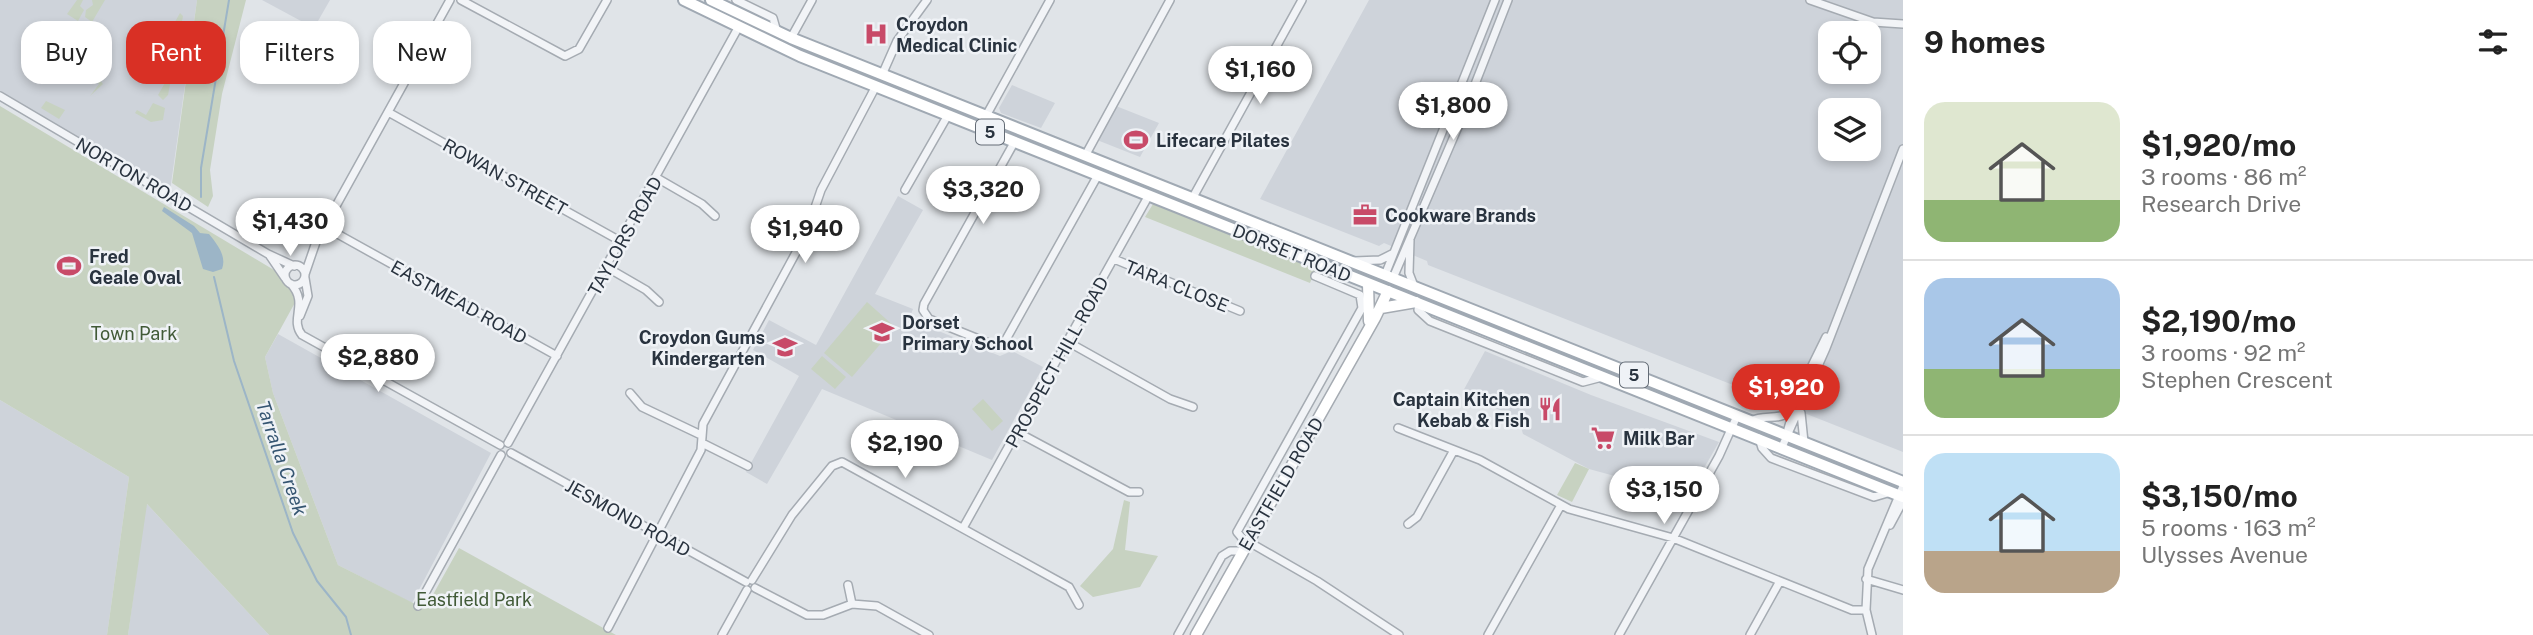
<!DOCTYPE html>
<meta charset="utf-8">
<style>
:root{--surface:#fff;--page:#f6f6f6;--text:#222;--muted:#767676;--line:#e0e0e0;--accent:#d93025}
body{margin:0;font-family:"Public Sans",sans-serif;background:var(--page);color:var(--text);height:100vh;display:flex;flex-direction:column;font-size:26px;white-space:nowrap}
*{box-sizing:border-box;margin:0}
p{font-size:23px;color:var(--muted)}
.icon{flex:none;width:38px;height:38px;fill:none;stroke:currentColor;stroke-width:2;stroke-linecap:round;stroke-linejoin:round}
.map{position:relative;flex:1;overflow:hidden}
.drawer{display:flex;flex-direction:column;background:var(--surface);width:630px}
.drawer>*{flex:none}
.top-card{position:absolute;left:21px;top:21px;width:665px;height:63px;display:flex;gap:14px}
.controls{position:absolute;left:1818px;top:21px;display:grid;gap:14px}
.controls a{display:grid;place-items:center;width:63px;height:63px;border-radius:14px;background:var(--surface);box-shadow:0 4px 10px #0003;font-size:35px}
.price{position:absolute;translate:-50% -60px;padding:0 16px;border-radius:24px;background:#fff;color:#222;font-size:23px;line-height:46px;filter:drop-shadow(0 2px 4px #0008)}
.price::after{content:'';position:absolute;left:50%;top:42px;width:21px;height:16px;margin-left:-10px;background:inherit;clip-path:polygon(0 0,100% 0,50% 100%)}
.price.selected{background:var(--accent);color:#fff}
ul{padding:0;list-style:none}
li{display:flex;align-items:center;gap:21px;height:175px;padding:0 21px}
li+li{border-top:2px solid var(--line)}
li span{display:grid;place-items:center;flex:none;width:196px;height:140px;border-radius:21px;color:#555}
li>.icon{margin-inline-start:auto}
span .icon{width:84px;height:84px;fill:#fffc;stroke-width:1}
li b{font-size:30px}
h2{display:flex;justify-content:space-between;align-items:center;height:84px;padding:0 21px;font-size:30px}
.tag{padding:0 24px;border-radius:21px;background:var(--surface);box-shadow:0 4px 10px #0003;font-size:24px;line-height:63px}
.tag.selected{background:var(--accent);color:#fff}
main{display:flex;flex:1;min-height:0}
.map>svg:first-child{display:block}
.built{fill:#ced3da;fill-rule:evenodd}
.green{fill:#c7d2c1}
.water{fill:#9cb5c7}
.lines{fill:none;stroke-linecap:round;stroke-linejoin:round}
.stream{stroke:#9cb5c7;stroke-width:2}
.street-casing{stroke:#a5abb2;stroke-width:10}
.secondary-casing{stroke:#a5abb2;stroke-width:13}
.primary-casing{stroke:#a0a9b3;stroke-width:14}
.street{stroke:#f2f4f7;stroke-width:7}
.secondary{stroke:#fff;stroke-width:10}
.primary{stroke:#fff;stroke-width:10}
.labels{text-anchor:middle;dominant-baseline:central;stroke-width:5;stroke-linejoin:round;paint-order:stroke}
.shield{fill:#eff2f6;stroke:#646c76;stroke-width:2}
.shield-label{font-size:16px;font-weight:bold;fill:#29333f}
.poi-label{font-size:18px;font-weight:bold;fill:#29333f;stroke:#eff2f6;text-anchor:start}
.street-label{font-size:18px;fill:#29333f;stroke:#eff2f6}
.park-label{font-size:18px;fill:#415a37;stroke:#eff2f6}
.water-label{font-size:19px;font-style:italic;fill:#355571;stroke:#eff2f6}
</style>
<main>
<div class="map">
<svg width="1903" height="635" viewBox="0 0 1903 635">
<rect width="100%" height="100%" fill="#e0e4e8"/>
<path class="built" d="M0 0H197L170 191 0 91Z
M262 0H330L314 28Z
M1369 0H1903V452L1428 265 1427 261 1384 243 1379 246 1260 199ZM1830 33H1869V72H1830ZM1830 110H1869V149H1830Z
M1012 85 1055 103 1041 128 1001 113 999 108Z
M1116 106 1159 123 1140 157 1097 140Z
M898 196 923 210 875 294 913 309 909 319 1000 356 1012 351 1043 367 992 460 822 389 767 484 746 472 799 376 753 350 769 320 816 345Z
M278 334 491 453 412 603 338 565 273 393 265 357Z
M1485 351 1591 395 1719 442 1688 496 1589 469 1523 434 1519 420 1513 416 1462 393Z
M0 400 129 477 107 635H0Z
M146 503 269 635H128Z"/>
<path class="green" d="M77 0H83L80 6 84 10 78 21 67 14Z
M92 0H105L92 22 85 17 86 10 93 5Z
M197 0H246L222 94 210 170 213 196 208 207 172 183Z
M180 13 183 16 168 95 163 100 158 95 170 74 163 69 164 65 154 59Z
M89 66 103 84 90 96 99 84 90 76 79 83Z
M46 101 65 110 59 119 41 108Z
M153 103 165 108 163 120 151 122 135 113 137 110 146 115Z
M0 106 279 273 297 299 265 357 273 393 338 565 425 609 459 548 616 635H269L147 504 128 635H107L129 477 0 400Z
M1153 204 1316 269 1310 283 1145 217Z
M867 302 895 327 852 377 824 353Z
M822 356 846 377 835 389 811 369Z
M983 399 1003 421 992 431 972 409Z
M1575 463 1589 469 1572 502 1557 495Z
M1124 500 1130 502 1125 550 1158 556 1140 587 1093 597 1080 586 1113 549Z"/>
<path class="water" d="M164 207 194 226 200 233 209 234C217 244 227 256 222 269L213 272 203 269 192 233 162 211Z"/>
<g class="lines">
<path class="stream" d="M201 197V168L229 0
M214 277 234 361 293 533 317 581 346 617 351 635"/>
<g class="street-casing">
<path id="street" d="M461 0 565 56 579 49 607 0
M736 0 773 18 777 32
M1810 0 1873 22 1903 24
M791 38 812 0
M882 75 897 41 927 0
M0 96 268 254 294 266
M388 112 622 242
M986 116 1050 0
M1015 141 924 304 923 310 929 319 991 344 1004 343 1098 175
M1085 156 1170 0
M657 178 702 204 715 216
M905 190 948 115
M1192 199 1302 0
M325 227 557 356
M1410 240 1409 273 1414 286
M270 256 285 278
M1114 259 1240 311
M1354 261 1380 260 1392 254
M285 275a10 10 0 1 1 20 0a10 10 0 1 1-20 0Z
M608 268 646 290 659 302
M305 274 316 242 450 0
M1385 275 1495 0
M1315 276 1360 295 1362 308 1237 532 1242 538 1317 581 1399 635
M1393 278 1461 120 1508 0
M291 284C309 304 289 319 302 335L500 445
M1419 303 1418 310 1430 321 1583 382 1602 377
M300 316 308 296 305 278
M1068 342 1170 399 1193 407
M630 393 642 407 701 435
M1801 413 1804 442
M1751 421C1764 414 1776 421 1792 412
M1398 428 1480 460 1569 509 1673 538 1852 610H1866
M1788 429 1798 394 1826 337
M1017 432 1129 492H1139
M1759 438 1762 448 1771 458 1874 497 1891 492
M508 443 738 28
M702 443 748 466
M1782 447 1826 348 1903 149
M511 453 746 582
M1408 524 1417 517 1454 450
M1890 525 1903 501
M963 528 1149 195
M1866 579 1903 590
M752 580 792 515 832 466 842 462 1069 587 1079 605
M848 585 852 604
M755 588 807 615H823L852 604 877 606 929 635
M418 606 501 455
M608 628 701 450 703 424 806 234 821 190 876 86
M722 635 747 590
M1178 635 1222 556 1230 551H1242
M1488 635 1561 505
M1619 635 1719 456 1737 416
M1750 635 1780 581
M1872 635 1866 610 1868 569 1903 486"/>
</g>
<g class="secondary-casing">
<path id="secondary" d="M1368 284 1369 321
M1381 308 1416 302
M1196 635 1375 318 1388 291"/>
</g>
<g class="primary-casing">
<path id="primary" d="M684 0 800 56 1903 497
M711 0 791 38 1903 482"/>
</g>
<use href="#street" class="street"/>
<use href="#secondary" class="secondary"/>
<use href="#primary" class="primary"/>
</g>
<defs>
<g id="hospital-bare" transform="scale(1.89)"><path d="M-5-5h3v3.5h4V-5h3V5h-3V1.5h-4V5h-3Z" fill="#c84a68" stroke="#eff2f6" stroke-width="2.5" paint-order="stroke"/></g>
<g id="stadium-bare" transform="scale(1.89)"><path d="M0-5a6.5 5 0 1 0 0 10a6.5 5 0 1 0 0-10ZM-3.5-1.8h7v3.6h-7Z" fill="#c84a68" stroke="#eff2f6" stroke-width="2.5" paint-order="stroke"/></g>
<g id="office-bare" transform="scale(1.89)"><path d="M-6-3h4V-5.5h4V-3h4V5H-6ZM-1-4.5V-3h2v-1.5ZM-6 0V1H6V0Z" fill="#c84a68" stroke="#eff2f6" stroke-width="2.5" paint-order="stroke"/></g>
<g id="school-bare" transform="scale(1.89)"><path d="M0-5L7-2L0 1L-7-2ZM-4 1L0 2.5L4 1V4Q0 6-4 4Z" fill="#c84a68" stroke="#eff2f6" stroke-width="2.5" paint-order="stroke"/></g>
<g id="restaurant-bare" transform="scale(1.89)"><path d="M-5-6h1v4h1v-4h1v4h1v-4h1v5L-1.5 .5V6h-2V.5L-5-1ZM5-6V6H3V1.5H1.5Q1.5-4 5-6Z" fill="#c84a68" stroke="#eff2f6" stroke-width="2.5" paint-order="stroke"/></g>
<g id="supermarket-bare" transform="scale(1.89)"><path d="M-6-5.5h2.5l.6 2H6L4.5 2H-2.5L-4.4-4H-6ZM-1.5 3.2a1.3 1.3 0 1 0 .1 0ZM3 3.2a1.3 1.3 0 1 0 .1 0Z" fill="#c84a68" stroke="#eff2f6" stroke-width="2.5" paint-order="stroke"/></g>
</defs>
<g fill-rule="evenodd">
<use href="#hospital-bare" x="876" y="34"/>
<use href="#stadium-bare" x="1136" y="140"/>
<use href="#office-bare" x="1365" y="215"/>
<use href="#stadium-bare" x="69" y="266"/>
<use href="#school-bare" x="882" y="332"/>
<use href="#school-bare" x="785" y="347"/>
<use href="#restaurant-bare" x="1550" y="409"/>
<use href="#supermarket-bare" x="1603" y="438"/>
</g>
<g class="labels">
<g class="shield">
<rect x="976" y="119.5" width="28" height="25" rx="5"/>
<rect x="1620" y="362.5" width="28" height="25" rx="5"/>
</g>
<g class="shield-label">
<text x="990" y="132">5</text>
<text x="1634" y="375">5</text>
</g>
<g class="poi-label">
<text x="896" y="24">Croydon<tspan x="896" dy="21">Medical Clinic</tspan></text>
<text x="1156" y="140">Lifecare Pilates</text>
<text x="1385" y="215">Cookware Brands</text>
<text x="89" y="256">Fred<tspan x="89" dy="21">Geale Oval</tspan></text>
<text x="902" y="322">Dorset<tspan x="902" dy="21">Primary School</tspan></text>
<text x="765" y="337" text-anchor="end">Croydon Gums<tspan x="765" dy="21">Kindergarten</tspan></text>
<text x="1530" y="399" text-anchor="end">Captain Kitchen<tspan x="1530" dy="21">Kebab &amp; Fish</tspan></text>
<text x="1623" y="438">Milk Bar</text>
</g>
<g class="street-label">
<text transform="translate(134 175) rotate(30)">NORTON ROAD</text>
<text transform="translate(505 177) rotate(29)">ROWAN STREET</text>
<text transform="translate(625 236) rotate(-61)">TAYLORS ROAD</text>
<text transform="translate(1292 253) rotate(22)">DORSET ROAD</text>
<text transform="translate(1177 286) rotate(22)">TARA CLOSE</text>
<text transform="translate(459 302) rotate(29)">EASTMEAD ROAD</text>
<text transform="translate(1057 362) rotate(-61)">PROSPECT HILL ROAD</text>
<text transform="translate(1281 484) rotate(-60)">EASTFIELD ROAD</text>
<text transform="translate(628 518) rotate(29)">JESMOND ROAD</text>
</g>
<g class="park-label">
<text x="134" y="333">Town Park</text>
<text x="474" y="599">Eastfield Park</text>
</g>
<g class="water-label">
<text transform="translate(282 458) rotate(71)">Tarralla Creek</text>
</g>
</g>
</svg>
<div class="controls">
<a><svg class="icon" aria-label="locate" viewBox="0 0 24 24"><circle cx="12" cy="12" r="6"/><path d="M12 2v4M12 18v4M2 12h4M18 12h4"/></svg></a>
<a><svg class="icon" aria-label="layers" viewBox="0 0 24 24"><path d="M12 4l9 5-9 5-9-5zM3 14l9 5 9-5"/></svg></a>
</div>
<b class="price" style="left:1260px;top:106px">$1,160</b>
<b class="price" style="left:1453px;top:142px">$1,800</b>
<b class="price" style="left:983px;top:226px">$3,320</b>
<b class="price" style="left:290px;top:258px">$1,430</b>
<b class="price" style="left:805px;top:265px">$1,940</b>
<b class="price" style="left:378px;top:394px">$2,880</b>
<b class="price selected" style="left:1786px;top:424px">$1,920</b>
<b class="price" style="left:905px;top:480px">$2,190</b>
<b class="price" style="left:1664px;top:526px">$3,150</b>
<div class="top-card">
<a class="tag">Buy</a>
<a class="tag selected">Rent</a>
<a class="tag">Filters</a>
<a class="tag">New</a>
</div>
</div>
<section class="drawer">
<h2>9 homes<svg class="icon" aria-label="filters" viewBox="0 0 24 24"><path d="M4 7h16M4 17h16"/><circle cx="9" cy="7" r="2"/><circle cx="15" cy="17" r="2"/></svg></h2>
<ul>
<li><span style="background:linear-gradient(#dfe7d0 70%,#8fb573 0)"><svg class="icon" aria-label="home" viewBox="0 0 24 24"><path d="M3 11l9-7 9 7M6 9v11h12V9"/></svg></span><div><b>$1,920/mo</b><p>3 rooms · 86 m²</p><p>Research Drive</p></div></li>
<li><span style="background:linear-gradient(#a9c7e8 65%,#8fb573 0)"><svg class="icon" aria-label="home" viewBox="0 0 24 24"><path d="M3 11l9-7 9 7M6 9v11h12V9"/></svg></span><div><b>$2,190/mo</b><p>3 rooms · 92 m²</p><p>Stephen Crescent</p></div></li>
<li><span style="background:linear-gradient(#bfe0f5 70%,#b9a48a 0)"><svg class="icon" aria-label="home" viewBox="0 0 24 24"><path d="M3 11l9-7 9 7M6 9v11h12V9"/></svg></span><div><b>$3,150/mo</b><p>5 rooms · 163 m²</p><p>Ulysses Avenue</p></div></li>
</ul>
</section>
</main>
